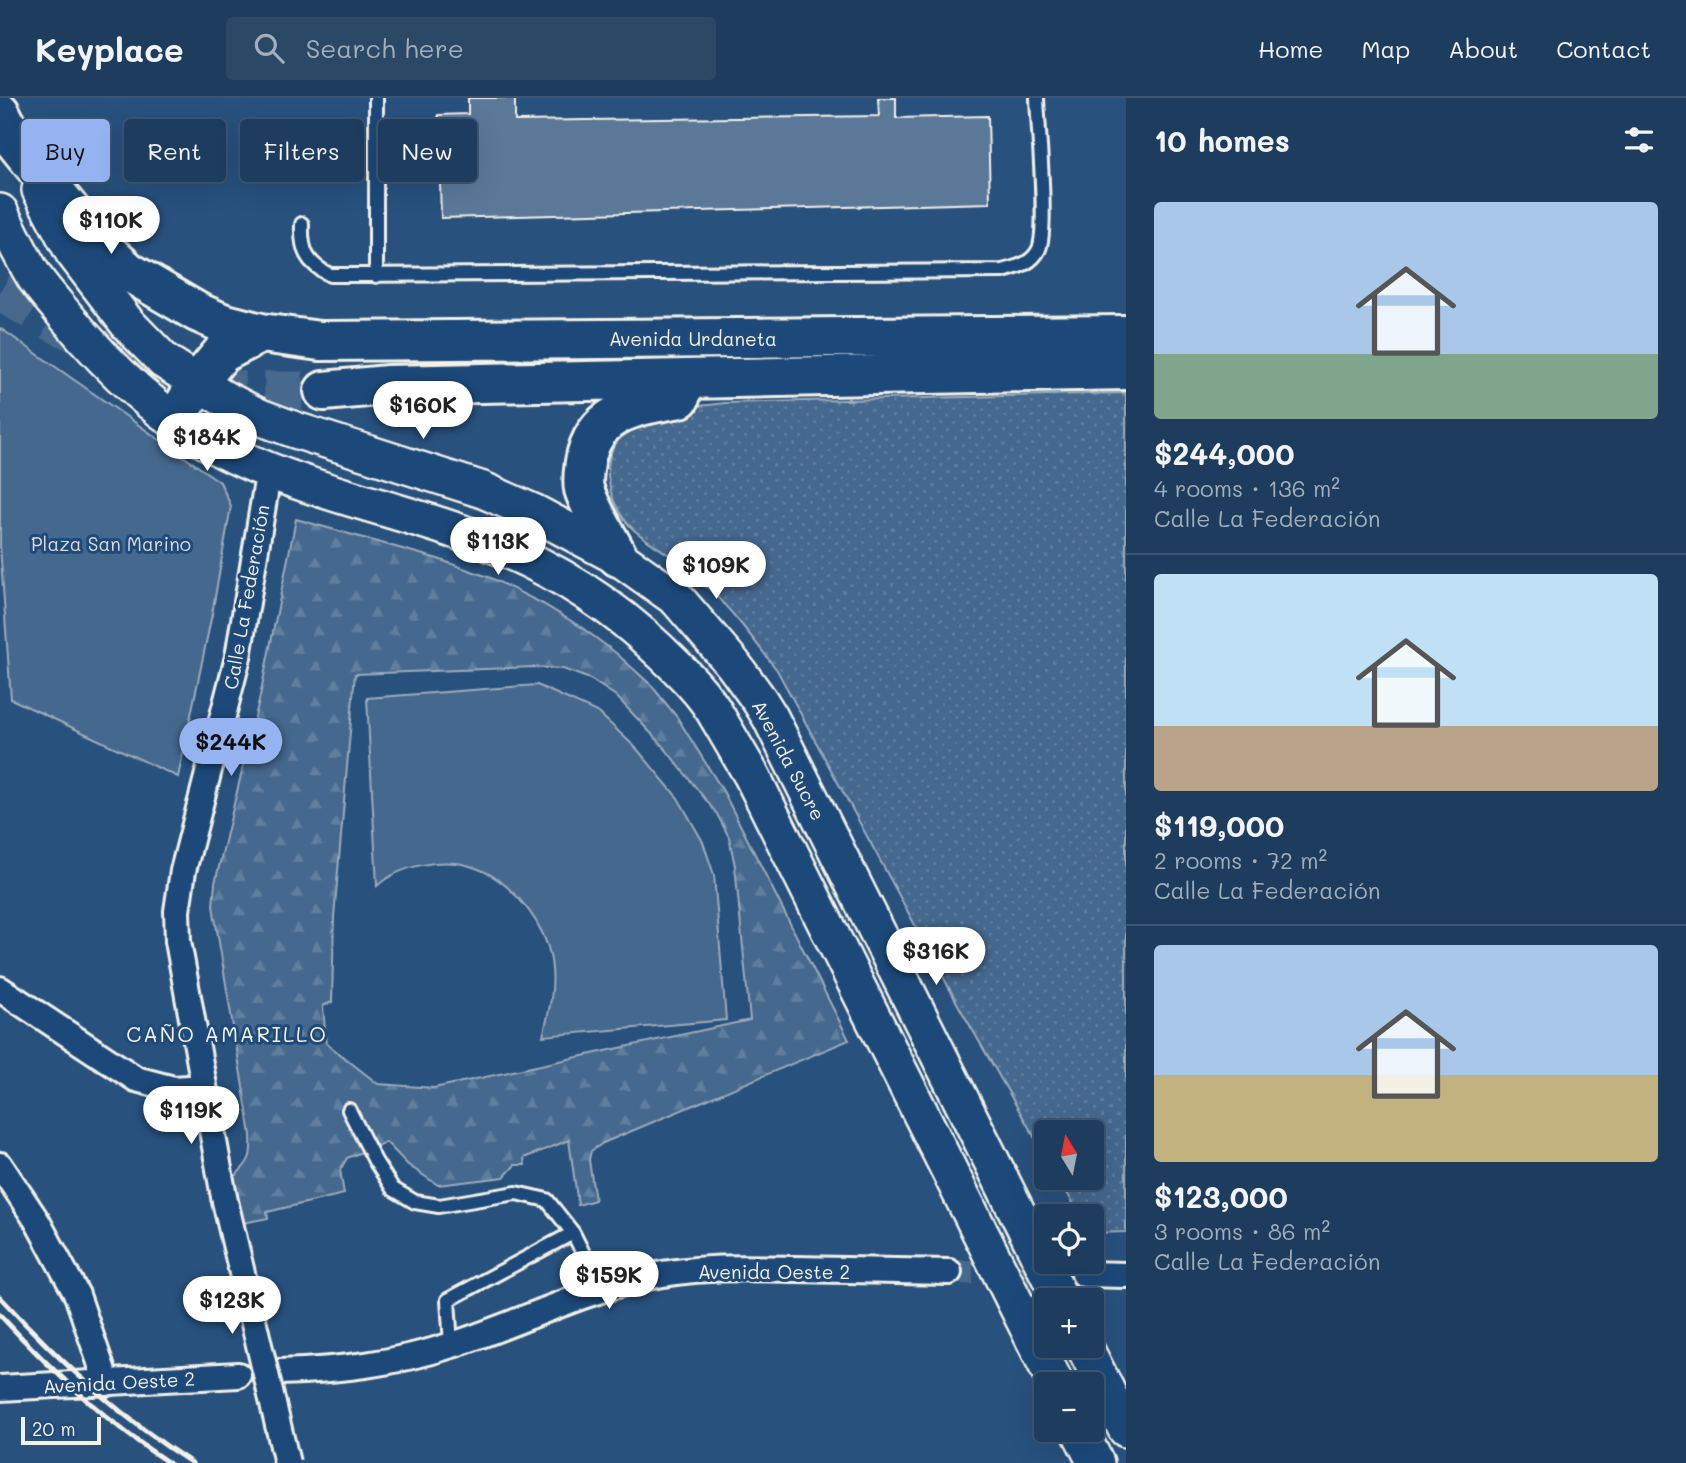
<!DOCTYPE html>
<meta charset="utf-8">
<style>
:root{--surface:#1e3d5e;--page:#2b4867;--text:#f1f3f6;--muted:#a1aebc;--line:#3c5673;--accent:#95b2f1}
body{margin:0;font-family:Mali,sans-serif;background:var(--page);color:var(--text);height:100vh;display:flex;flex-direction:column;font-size:26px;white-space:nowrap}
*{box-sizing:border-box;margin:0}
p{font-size:23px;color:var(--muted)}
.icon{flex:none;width:38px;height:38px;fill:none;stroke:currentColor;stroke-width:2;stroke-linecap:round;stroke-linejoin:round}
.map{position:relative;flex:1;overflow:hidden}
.drawer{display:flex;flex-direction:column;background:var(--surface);width:560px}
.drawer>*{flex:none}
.top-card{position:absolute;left:21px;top:21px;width:665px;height:63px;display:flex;gap:14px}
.needle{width:46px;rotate:350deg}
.controls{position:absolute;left:1034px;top:1022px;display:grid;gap:14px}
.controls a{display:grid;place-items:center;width:70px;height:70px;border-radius:7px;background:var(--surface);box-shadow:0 7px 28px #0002,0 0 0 2px var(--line);font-size:35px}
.scale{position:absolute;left:21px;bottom:18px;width:80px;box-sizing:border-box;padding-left:7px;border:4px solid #f4f1e8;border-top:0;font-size:19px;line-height:24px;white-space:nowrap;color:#f4f1e8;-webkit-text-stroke:5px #1f4a7a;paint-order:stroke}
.price{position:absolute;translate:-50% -60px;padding:0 16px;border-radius:24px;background:#fff;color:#222;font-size:23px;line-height:46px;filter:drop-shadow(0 2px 4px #0008)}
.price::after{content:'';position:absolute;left:50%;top:42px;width:21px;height:16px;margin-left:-10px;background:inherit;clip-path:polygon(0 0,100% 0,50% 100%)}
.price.on{background:var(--accent);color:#111}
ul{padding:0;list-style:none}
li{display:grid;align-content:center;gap:14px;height:371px;padding:0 28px}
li+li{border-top:2px solid var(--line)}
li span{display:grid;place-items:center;height:217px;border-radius:7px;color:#555}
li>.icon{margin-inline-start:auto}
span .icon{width:126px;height:126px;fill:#fffc;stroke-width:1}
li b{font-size:30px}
h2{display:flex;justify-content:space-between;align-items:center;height:84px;padding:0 28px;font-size:30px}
.tag{padding:0 24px;border-radius:7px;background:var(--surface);box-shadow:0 7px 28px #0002,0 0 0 2px var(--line);font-size:24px;line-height:63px}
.tag.on{background:var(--accent);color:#111}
header{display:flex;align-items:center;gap:42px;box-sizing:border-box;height:98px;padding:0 35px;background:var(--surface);border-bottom:2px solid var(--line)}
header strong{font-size:33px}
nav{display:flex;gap:38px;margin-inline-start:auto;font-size:24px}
.search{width:490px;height:63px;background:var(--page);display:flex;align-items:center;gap:18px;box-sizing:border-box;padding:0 24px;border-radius:7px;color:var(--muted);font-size:26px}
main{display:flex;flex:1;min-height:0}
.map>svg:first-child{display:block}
.forest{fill:url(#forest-firs);stroke:#9cacbb;stroke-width:2;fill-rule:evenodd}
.park{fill:#45688e;stroke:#9cacbb;stroke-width:2}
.garden{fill:url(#garden-dots);stroke:#9cacbb;stroke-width:2}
.building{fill:#5b7899;stroke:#f4f1e8;stroke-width:2}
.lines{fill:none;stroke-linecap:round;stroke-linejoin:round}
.minor-tunnel{stroke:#47698e;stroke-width:24;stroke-dasharray:24 12;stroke-linecap:butt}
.primary-tunnel{stroke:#47698e;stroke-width:38;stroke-dasharray:38 19;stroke-linecap:butt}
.service-casing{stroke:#f4f1e8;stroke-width:18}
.minor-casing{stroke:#f4f1e8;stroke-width:30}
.secondary-casing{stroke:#f4f1e8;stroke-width:40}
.primary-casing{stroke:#f4f1e8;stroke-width:44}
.service{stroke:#1f4a7a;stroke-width:12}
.minor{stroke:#1f4a7a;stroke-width:24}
.secondary{stroke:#1f4a7a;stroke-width:35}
.primary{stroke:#1f4a7a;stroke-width:38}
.rail{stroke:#f4f1e8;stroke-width:5}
.minor-bridge-casing{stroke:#f4f1e8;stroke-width:30;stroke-linecap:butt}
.secondary-bridge-casing{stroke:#f4f1e8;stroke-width:40;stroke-linecap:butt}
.minor-bridge{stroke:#1f4a7a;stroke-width:24}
.secondary-bridge{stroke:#1f4a7a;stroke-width:35}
.labels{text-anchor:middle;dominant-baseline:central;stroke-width:6;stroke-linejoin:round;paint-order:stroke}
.street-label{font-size:19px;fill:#f4f1e8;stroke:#1f4a7a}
.park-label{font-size:19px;fill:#dadcda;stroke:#1f4a7a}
.neighbourhood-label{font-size:21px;letter-spacing:2px;fill:#f4f1e8;stroke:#1f4a7a}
</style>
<header>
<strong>Keyplace</strong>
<div class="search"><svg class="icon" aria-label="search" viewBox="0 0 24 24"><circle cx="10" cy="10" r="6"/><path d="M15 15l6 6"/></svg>Search here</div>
<nav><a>Home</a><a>Map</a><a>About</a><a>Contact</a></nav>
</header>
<main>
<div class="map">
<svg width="1126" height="1365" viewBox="0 0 1126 1365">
<defs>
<pattern id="forest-firs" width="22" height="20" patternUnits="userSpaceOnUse" patternTransform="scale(1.75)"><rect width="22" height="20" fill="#45688e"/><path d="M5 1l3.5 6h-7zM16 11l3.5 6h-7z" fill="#607e9e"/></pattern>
<pattern id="garden-dots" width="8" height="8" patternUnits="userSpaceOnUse" patternTransform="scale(1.75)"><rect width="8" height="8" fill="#45688e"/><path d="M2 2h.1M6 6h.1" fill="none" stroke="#607e9e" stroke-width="1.8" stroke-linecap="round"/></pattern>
</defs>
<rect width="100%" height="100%" fill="#28517e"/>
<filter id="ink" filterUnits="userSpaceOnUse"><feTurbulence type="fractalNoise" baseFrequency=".0143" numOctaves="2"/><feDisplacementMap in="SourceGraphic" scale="14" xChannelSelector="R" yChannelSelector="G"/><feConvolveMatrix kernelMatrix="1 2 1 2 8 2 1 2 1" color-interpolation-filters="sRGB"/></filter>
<g filter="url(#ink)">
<path class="forest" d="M296 421 438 461 491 480 543 506 581 529 616 555 651 587 677 619 723 693 849 942 603 1045 591 1053 589 1062 595 1102 578 1107 569 1042 524 1060 525 1067H515L504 1079 438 1087 408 1067 386 1044 347 1060 340 1072 344 1096 267 1114 268 1120 243 1125 234 1079C251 1063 252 1059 251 1037L213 808 215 785 260 598ZM535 569 563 571 590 581 616 598 663 648 717 716 729 739 735 768 750 922 434 990 378 986 326 945 323 908 332 904 334 819 355 576Z"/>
<path class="park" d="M0 230 220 384 231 408 212 516 178 679 11 601 0 448Z
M537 587 599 615 637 651 678 700 703 744 714 777 726 922 543 938C551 907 557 880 548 849 537 816 507 780 473 769 444 759 400 767 377 788L367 600Z"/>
<path class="garden" d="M1126 295V1134L1092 1135V1118H1081L1058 1080H1092V1034H1046V1059L961 912 777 572C756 545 736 517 712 494 696 480 681 465 663 453 652 445 639 438 629 427 608 403 597 360 624 336 636 326 653 319 667 314 684 308 706 308 725 305Z"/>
<path class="building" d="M468 0H515V23L879 18 878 0H896V20L988 18 990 105 441 120 438 17 468 16Z"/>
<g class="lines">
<path class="minor-tunnel" d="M949 1174 1084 1176"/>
<path class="primary-tunnel" d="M0 194 46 221 98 246 155 269 237 292 324 293"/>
<g class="service-casing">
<path id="service" d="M302 126C301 152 306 165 330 177L1003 173C1017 169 1032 166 1039 151 1048 130 1038 29 1037 0
M376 178V0
M349 1012 375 1063 393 1091 415 1104 439 1108 516 1095 547 1102 573 1135
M451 1247 448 1202 573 1135 601 1191"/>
</g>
<g class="minor-casing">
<path id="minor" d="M0 891 136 981 174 991 203 989
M0 1067 37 1123 77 1197 107 1285
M224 1099 178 843 177 813 183 773 238 559 269 371
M1084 1176 1126 1177
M279 1274C340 1272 393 1266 452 1247 517 1226 580 1194 647 1179 696 1168 745 1170 795 1171 846 1172 897 1173 949 1174
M0 1290 238 1277"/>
</g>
<g class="secondary-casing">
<path id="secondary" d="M40 92 73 154 128 226 164 263 221 299 260 319 295 332 483 392 533 414 618 459 677 501 733 566 760 603
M0 114C11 136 22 159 35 180 44 193 55 205 65 217 110 271 161 321 225 353 309 395 403 411 490 445 553 470 611 506 659 552 680 572 704 594 718 620
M1084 1248 1126 1331
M1079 1332 1096 1365"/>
</g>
<g class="primary-casing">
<path id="primary" d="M0 14 15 44 96 144 129 174 197 214 222 225 261 235 320 243 1126 237
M324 293 388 287 1126 272
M176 322 197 285 222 255 261 235
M618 459C608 439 590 411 584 391 582 383 584 372 585 364 594 312 637 308 680 300"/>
</g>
<use href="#service" class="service"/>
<use href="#minor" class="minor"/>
<use href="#secondary" class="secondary"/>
<use href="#primary" class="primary"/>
<path class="rail" d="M0 1199C57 1261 121 1320 192 1365
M0 1217C50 1271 107 1325 169 1365"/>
<g class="minor-bridge-casing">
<path id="minor-bridge" d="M224 1099 287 1365"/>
</g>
<g class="secondary-bridge-casing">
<path id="secondary-bridge" d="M760 603 770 619 1061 1202
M718 620 752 678 1056 1286"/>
</g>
<use href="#minor-bridge" class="minor-bridge"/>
<use href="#secondary-bridge" class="secondary-bridge"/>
</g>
</g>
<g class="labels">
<g class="street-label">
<text x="693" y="240">Avenida Urdaneta</text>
<text transform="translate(246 499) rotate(-80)">Calle La Federación</text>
<text transform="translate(789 662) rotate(62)">Avenida Sucre</text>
<text x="774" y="1173">Avenida Oeste 2</text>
<text transform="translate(119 1284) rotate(-3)">Avenida Oeste 2</text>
</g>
<g class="park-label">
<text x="111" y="445">Plaza San Marino</text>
</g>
<g class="neighbourhood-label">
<text x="227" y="935">CAÑO AMARILLO</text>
</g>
</g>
</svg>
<div class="controls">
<a><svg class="needle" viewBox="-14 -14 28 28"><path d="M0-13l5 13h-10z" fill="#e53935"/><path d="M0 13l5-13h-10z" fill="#a1aebc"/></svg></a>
<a><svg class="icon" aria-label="locate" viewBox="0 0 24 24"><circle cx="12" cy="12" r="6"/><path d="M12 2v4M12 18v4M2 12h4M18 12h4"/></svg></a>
<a>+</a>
<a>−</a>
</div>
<div class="scale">20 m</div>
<b class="price" style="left:111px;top:158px">$110K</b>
<b class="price" style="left:423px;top:343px">$160K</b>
<b class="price" style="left:207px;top:375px">$184K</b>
<b class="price" style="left:498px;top:479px">$113K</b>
<b class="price" style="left:716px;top:503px">$109K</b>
<b class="price on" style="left:231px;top:680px">$244K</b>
<b class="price" style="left:936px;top:889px">$316K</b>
<b class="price" style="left:191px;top:1048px">$119K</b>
<b class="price" style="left:609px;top:1213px">$159K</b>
<b class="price" style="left:232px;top:1238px">$123K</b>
<div class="top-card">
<a class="tag on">Buy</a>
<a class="tag">Rent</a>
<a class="tag">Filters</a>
<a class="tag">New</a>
</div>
</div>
<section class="drawer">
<h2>10 homes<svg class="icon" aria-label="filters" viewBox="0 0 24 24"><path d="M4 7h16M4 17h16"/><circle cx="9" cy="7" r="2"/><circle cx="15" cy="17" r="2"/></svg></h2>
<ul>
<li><span style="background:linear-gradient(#a9c7e8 70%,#7fa58c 0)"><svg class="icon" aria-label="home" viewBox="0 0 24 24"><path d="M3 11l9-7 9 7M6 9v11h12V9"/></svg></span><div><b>$244,000</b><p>4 rooms · 136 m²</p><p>Calle La Federación</p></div></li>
<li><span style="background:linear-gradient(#bfe0f5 70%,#b9a48a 0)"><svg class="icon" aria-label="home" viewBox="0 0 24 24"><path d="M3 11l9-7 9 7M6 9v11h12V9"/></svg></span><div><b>$119,000</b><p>2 rooms · 72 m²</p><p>Calle La Federación</p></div></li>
<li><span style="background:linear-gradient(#a9c7e8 60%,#c2b280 0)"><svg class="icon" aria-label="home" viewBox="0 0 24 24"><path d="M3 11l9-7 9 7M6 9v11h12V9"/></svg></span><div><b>$123,000</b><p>3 rooms · 86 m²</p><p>Calle La Federación</p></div></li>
</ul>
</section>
</main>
